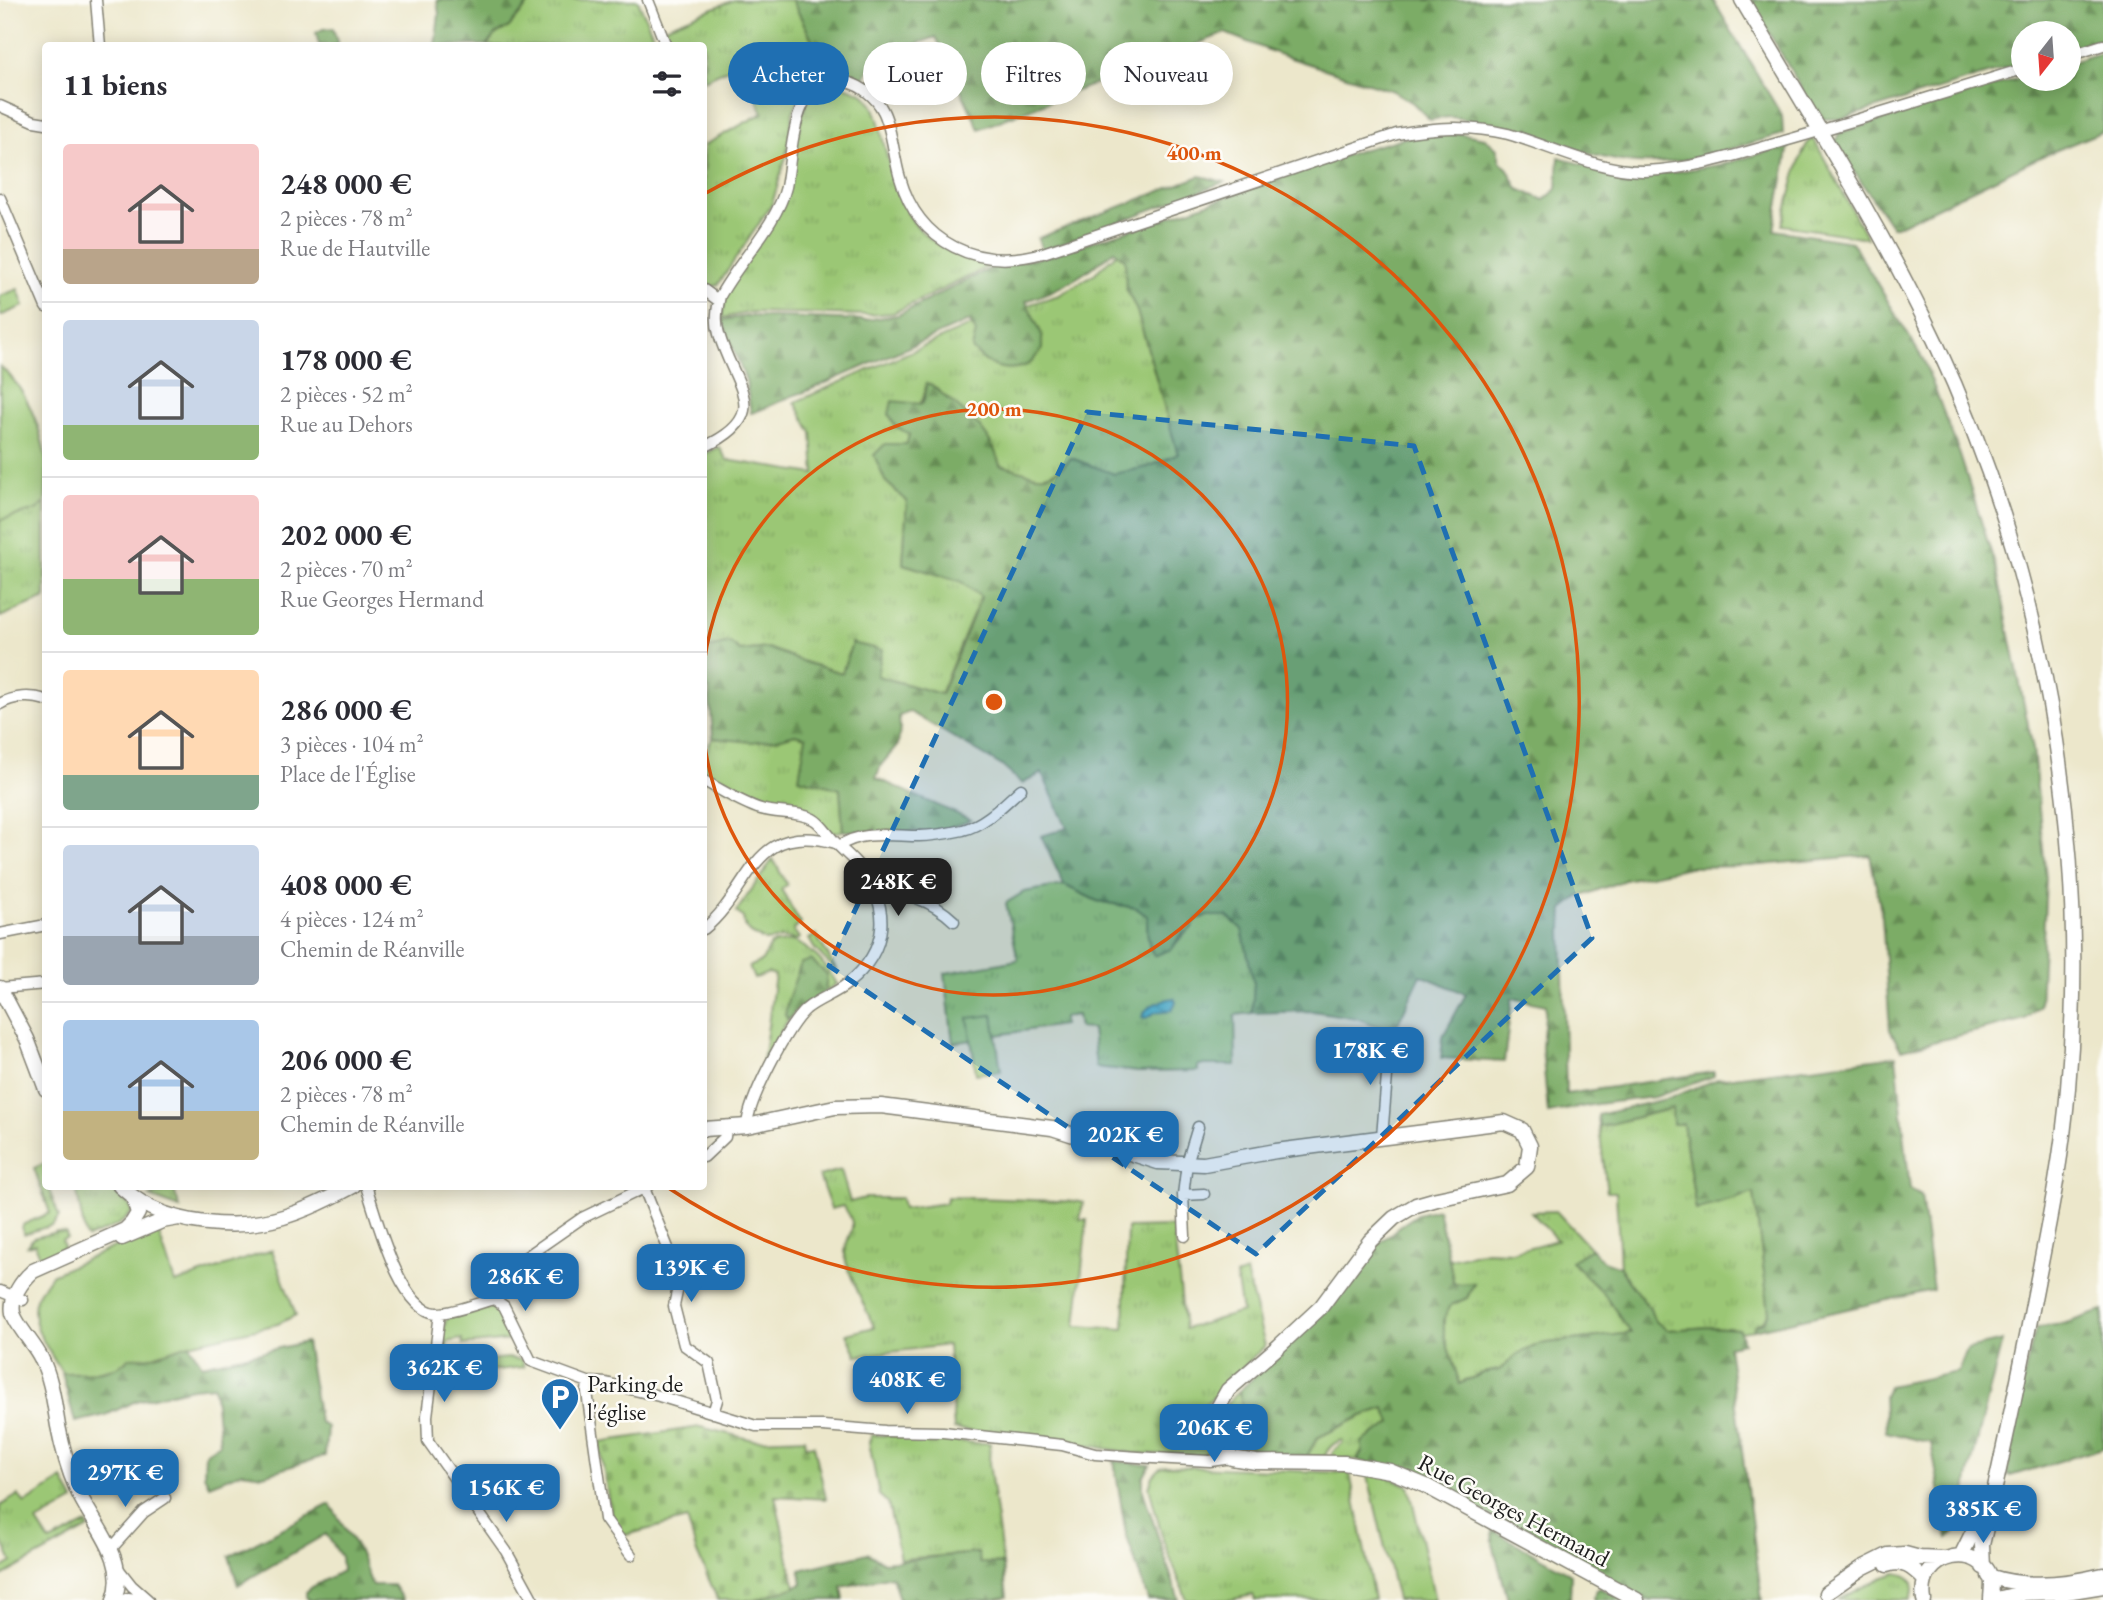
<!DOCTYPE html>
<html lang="fr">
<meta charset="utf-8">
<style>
:root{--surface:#fff;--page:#f7f7f7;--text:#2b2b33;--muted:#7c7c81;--line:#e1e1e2;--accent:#1f6fb2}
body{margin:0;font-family:"EB Garamond",serif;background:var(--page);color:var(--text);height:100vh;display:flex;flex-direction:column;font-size:26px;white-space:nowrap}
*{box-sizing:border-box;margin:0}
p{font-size:23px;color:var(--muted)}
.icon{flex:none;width:38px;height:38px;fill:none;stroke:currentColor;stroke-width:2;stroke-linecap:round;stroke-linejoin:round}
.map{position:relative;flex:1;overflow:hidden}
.sheet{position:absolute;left:42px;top:42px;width:665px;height:1148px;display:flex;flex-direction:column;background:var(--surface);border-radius:7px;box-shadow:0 4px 18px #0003}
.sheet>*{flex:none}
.top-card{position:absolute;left:728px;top:42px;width:665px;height:63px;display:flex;gap:14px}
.needle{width:46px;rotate:197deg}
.fabs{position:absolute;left:2011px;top:21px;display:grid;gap:14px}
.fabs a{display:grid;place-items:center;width:70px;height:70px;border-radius:50%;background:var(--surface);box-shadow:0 4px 18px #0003;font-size:35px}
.price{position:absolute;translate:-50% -60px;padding:0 16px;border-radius:14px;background:var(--accent);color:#fff;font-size:23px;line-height:46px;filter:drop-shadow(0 2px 4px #0008)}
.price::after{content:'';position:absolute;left:50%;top:42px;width:21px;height:16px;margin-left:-10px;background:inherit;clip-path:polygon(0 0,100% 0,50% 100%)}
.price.selected{background:#222;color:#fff}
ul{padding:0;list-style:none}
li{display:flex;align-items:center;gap:21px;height:175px;padding:0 21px}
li+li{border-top:2px solid var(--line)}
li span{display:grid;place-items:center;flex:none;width:196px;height:140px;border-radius:7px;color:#555}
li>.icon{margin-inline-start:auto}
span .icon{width:84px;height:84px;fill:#fffc;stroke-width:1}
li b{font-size:30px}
h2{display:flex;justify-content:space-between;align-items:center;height:84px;padding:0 21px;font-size:30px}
.tag{padding:0 24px;border-radius:32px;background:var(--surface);box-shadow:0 4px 18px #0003;font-size:24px;line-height:63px}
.tag.selected{background:var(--accent);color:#fff}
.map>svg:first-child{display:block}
.grass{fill:url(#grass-tufts);stroke:#5c7248;stroke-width:2}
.forest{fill:url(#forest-firs);stroke:#4c6441;stroke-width:2}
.cemetery{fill:url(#cemetery-stones);stroke:#5c7248;stroke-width:2}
.park{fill:#9bc775;stroke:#5c7248;stroke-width:2}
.water{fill:url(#water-waves);stroke:#326772;stroke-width:2}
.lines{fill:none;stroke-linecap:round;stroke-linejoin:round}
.minor-casing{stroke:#848274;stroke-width:13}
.tertiary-casing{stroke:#848274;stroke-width:17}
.minor{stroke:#fff;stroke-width:10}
.tertiary{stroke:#fff;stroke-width:14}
.marked{fill:#1f6fb2;fill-opacity:0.2;stroke:#1f6fb2;stroke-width:5;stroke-dasharray:14 9;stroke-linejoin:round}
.ring{fill:none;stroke:#de560d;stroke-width:3.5}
.labels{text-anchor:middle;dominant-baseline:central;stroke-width:5;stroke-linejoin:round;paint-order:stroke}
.poi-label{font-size:24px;fill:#1c1c1c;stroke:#fdfcf7;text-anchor:start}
.street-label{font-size:24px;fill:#1c1c1c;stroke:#fdfcf7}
.centre{fill:#de560d;stroke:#fdfcf7;stroke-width:3.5}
.ring-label{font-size:21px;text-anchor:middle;font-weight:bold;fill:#de560d;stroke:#fdfcf7;stroke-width:5;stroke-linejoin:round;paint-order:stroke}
</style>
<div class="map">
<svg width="2103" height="1600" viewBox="0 0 2103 1600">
<defs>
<pattern id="grass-tufts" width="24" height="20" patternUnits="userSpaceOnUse" patternTransform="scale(1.75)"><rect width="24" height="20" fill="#9bc775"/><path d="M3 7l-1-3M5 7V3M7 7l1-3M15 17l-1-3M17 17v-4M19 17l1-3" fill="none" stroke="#85aa65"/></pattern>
<pattern id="forest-firs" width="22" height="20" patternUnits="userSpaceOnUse" patternTransform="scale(1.75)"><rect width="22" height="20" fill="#7cac66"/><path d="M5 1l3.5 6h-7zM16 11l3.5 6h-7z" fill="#658b53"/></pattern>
<pattern id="cemetery-stones" width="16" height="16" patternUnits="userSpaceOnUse" patternTransform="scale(1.75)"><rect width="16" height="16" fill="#9bc775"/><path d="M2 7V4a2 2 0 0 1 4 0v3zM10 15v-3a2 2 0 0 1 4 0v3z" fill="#85aa65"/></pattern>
<pattern id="water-waves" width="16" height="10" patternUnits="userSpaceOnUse" patternTransform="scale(1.75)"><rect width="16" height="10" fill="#49b2c7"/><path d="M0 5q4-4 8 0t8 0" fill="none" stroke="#3c90a1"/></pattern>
</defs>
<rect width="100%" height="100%" fill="#fdfcf7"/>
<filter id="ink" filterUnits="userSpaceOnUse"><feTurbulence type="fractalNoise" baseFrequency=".0143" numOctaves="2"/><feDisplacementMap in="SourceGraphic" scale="14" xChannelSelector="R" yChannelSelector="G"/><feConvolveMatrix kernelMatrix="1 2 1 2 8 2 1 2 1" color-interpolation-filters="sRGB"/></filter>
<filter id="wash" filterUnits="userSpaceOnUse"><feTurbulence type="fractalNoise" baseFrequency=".00686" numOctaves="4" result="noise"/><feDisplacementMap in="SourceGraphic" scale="28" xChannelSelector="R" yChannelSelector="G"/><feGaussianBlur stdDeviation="1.57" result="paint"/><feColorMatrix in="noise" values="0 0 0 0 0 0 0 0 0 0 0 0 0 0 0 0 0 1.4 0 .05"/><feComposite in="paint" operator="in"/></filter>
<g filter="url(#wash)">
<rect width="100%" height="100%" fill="#ece7cb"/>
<path class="grass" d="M532 0H638L657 45 487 46 496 34 509 27Z
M734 0H792L832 79 810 87 800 97 793 112 786 157 772 204 718 285 711 287 704 281V145L763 113 741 63 704 80V46L670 45 662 28Z
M845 86C851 89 860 91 865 95 876 105 880 126 883 140 901 214 912 246 991 264L972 275 893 313 868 315 751 312 722 318 726 296 791 181 801 118 807 102 821 91 832 87Z
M1811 139 1815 141 1867 238 1782 225C1788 206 1799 150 1811 139Z
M1117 253 1125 259 1126 288 1137 311 1178 455 1148 467 1114 474 1071 458C1045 487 1032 472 1000 465L996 453 944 396 932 385 926 384C924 408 913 411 895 426L909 434 907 444H885V481L907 501 903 564 960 581 981 596 940 694 876 676 852 644 842 673 807 663 768 648 740 651 730 643 704 649V454L719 447 727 460 815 474 812 433 795 402 972 325 976 332 1042 349V335L1027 305 1059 295 1094 274Z
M45 503V598L0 617V520L36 510Z
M795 734 806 737 840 789 843 831 831 833 805 811 764 804 704 778C704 764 705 749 713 738 743 741 765 742 795 734Z
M773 859 787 885 781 889 801 924 793 930 799 938 797 940 782 938 766 941C754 936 744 931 743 917L736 912Z
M1064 885 1097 901 1136 908 1147 916V930L1150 950 1172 949C1179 937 1190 932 1196 919L1208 916H1227L1242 929 1254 983 1252 1013 1235 1015 1236 1065H1198V1071L1138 1072 1096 1067 1092 1029 1079 1028 1077 1015 1063 1017V1025L996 1035 993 1015 969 1019 972 1040 953 1043 945 973 1018 960 1006 903 1024 892Z
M816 935 839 974 814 948 809 939Z
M792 941C812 948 827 966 837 984L785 1015 788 1020 763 1061 775 975 768 973 754 979 749 967 762 961 771 944Z
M1673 1108 1683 1124 1696 1210 1754 1192 1769 1312 1765 1319 1754 1326 1753 1330 1740 1332 1738 1329 1709 1327 1667 1330 1654 1320 1650 1309 1628 1281 1620 1267 1616 1192H1607L1599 1127Z
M45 1163 46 1186 48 1187 59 1216 53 1225 24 1234 21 1227 24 1224 50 1213 34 1168Z
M841 1170 850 1202 865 1198H901L903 1209 946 1203 947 1197 1083 1202 1080 1220H1087L1076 1326 1124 1329 1127 1228 1173 1227 1185 1329 1242 1312 1236 1276 1246 1272 1265 1346 1204 1406 1205 1428 1210 1447 1203 1456 1131 1453 1031 1435 994 1434 954 1429 948 1345 857 1356 847 1334 874 1327C868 1313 845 1268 845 1256 844 1232 863 1231 843 1206L831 1209 819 1176Z
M76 1187H108L129 1205 132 1211C124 1226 102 1231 87 1238L85 1235Z
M173 1188 180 1208 150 1197Z
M1556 1211 1591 1249 1571 1262 1605 1295 1632 1333 1539 1344 1518 1354 1499 1370 1483 1373 1459 1384 1444 1335V1318L1451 1305 1467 1298 1474 1284 1454 1285 1449 1259 1486 1251 1512 1252 1557 1240 1531 1212Z
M56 1232 66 1233 67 1238 62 1240 64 1247 63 1248 43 1258 40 1257 35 1244 27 1246 33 1238Z
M1239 1391 1252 1450 1266 1455C1256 1456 1242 1459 1234 1452 1233 1452 1228 1444 1227 1443 1213 1422 1222 1406 1239 1391Z
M1385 1408 1391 1423 1385 1429 1371 1435 1357 1460 1332 1458C1331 1451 1337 1447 1343 1443L1342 1440C1333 1443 1327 1448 1325 1457L1307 1456 1317 1438 1362 1416Z
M872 1435 918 1437 975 1443H990L989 1463 1003 1564 980 1563 977 1553 900 1559 888 1503 879 1495 869 1442Z
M1166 1466 1350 1473 1374 1600H1255L1253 1595 1229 1600H1187L1163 1540 1149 1487 1153 1476 1160 1468Z
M1367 1472 1390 1477 1409 1486 1435 1600H1397Z
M63 1479 74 1501 37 1522 50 1542 87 1524 89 1528 0 1577V1569L12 1562 0 1537V1506L18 1495 25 1503Z
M1896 1573C1915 1576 1917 1584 1909 1600H1838L1881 1578Z"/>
<path class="forest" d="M437 0H532L509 27 496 34 487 45 435 46 439 14Z
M792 0H1713L1782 116 1783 134C1735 147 1677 169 1627 162 1581 155 1538 137 1493 126 1480 123 1465 118 1451 117 1445 117 1437 119 1430 120L1413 103 1393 91 1278 54 1225 33 979 129 936 37 875 58 864 78 849 77 832 79Z
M1750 0H2103V39L2069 49 2068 33H2023V63L1841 119H1822L1813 109Z
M333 28 338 45H319L316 33 323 29Z
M2103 52V131L2040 157 1902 224 1892 227 1837 147 1836 140 1839 133 2023 77V79H2068L2069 63Z
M1452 132 1485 138 1497 149 1500 161 1508 169 1518 189 1544 200 1557 189 1559 157 1616 175 1674 172 1725 164 1789 145 1774 230 1852 242 1924 361 1960 455 1997 571 2033 749 2046 878 2040 1006 2025 1019 1901 1050 1890 1030 1882 917 1870 855 1749 866 1690 867 1625 880 1579 897 1563 909 1562 929 1566 1094 1714 1072V1076L1655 1097 1597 1104 1548 1113 1542 1047 1546 1005 1512 998 1504 1062 1441 1058 1443 1036 1466 994 1421 975 1394 1032 1356 1018 1313 1011 1252 1013 1254 983 1242 929 1227 916H1208L1197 919 1191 929 1179 937 1172 949 1154 956C1147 944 1147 930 1147 916L1136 908 1097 901 1064 885 1041 836 1067 828 1042 773 1022 784 1002 766 910 712 899 716 900 728 898 745 881 765 876 778 971 820C932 838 885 831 843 831L840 789 799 778 806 737 795 734 778 739 752 742 713 738 709 688H704V649L730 643 740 651 768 648 807 663 842 673 852 643 882 650 877 676 941 694 981 597 960 581 903 564 907 501 885 481 874 455 885 444H907L909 434 895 426 889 414 892 401 922 404 925 397 926 383 932 385C961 412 988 423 1000 465 1032 472 1045 487 1071 458L1114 474 1148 467 1178 454 1137 311 1126 288 1125 259 1114 251C1084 275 1062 289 1026 301L1042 335V349C1038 354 1033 362 1027 365 1004 374 987 366 972 349L976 332 969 321 805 392C786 396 770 408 751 413L746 381 722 320 749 316 866 320 898 315 999 264 1035 259 1142 226 1361 150 1415 135Z
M1200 176 1224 182 1042 251 1038 238Z
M811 960 827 974 825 992 795 1012 789 1020 785 1015 788 999 801 963Z
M1896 1056 1910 1189 1921 1195 1933 1290 1753 1330 1754 1326 1765 1320 1769 1312 1754 1193 1696 1210 1683 1124H1673L1672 1108 1599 1127 1598 1115 1670 1098 1718 1079Z
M1438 1209 1454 1284 1474 1283 1467 1298 1451 1305 1444 1318V1335L1460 1384 1483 1373 1499 1370 1518 1354 1539 1344 1631 1333 1605 1295 1571 1261 1591 1249 1603 1261 1620 1267 1628 1281 1650 1309 1654 1320 1667 1330 1709 1327 1739 1329 1743 1343 1728 1346 1762 1600H1645L1419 1478 1357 1460 1362 1453V1442C1371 1435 1382 1431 1391 1423L1385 1408 1362 1416 1317 1438 1307 1456 1266 1455 1252 1451 1239 1391 1336 1301 1370 1251 1400 1226 1418 1214Z
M2103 1311V1448L2010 1476 2007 1473 2026 1367 2036 1328 2066 1323Z
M2002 1341 1968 1478 1964 1513 1958 1530 1948 1538 1931 1443 1886 1432 1884 1397 1888 1386 1958 1372 1967 1349Z
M306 1342 319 1421 327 1427 325 1456 263 1475 242 1472 209 1485 204 1475 205 1453 220 1443 214 1386 192 1388 136 1401 106 1415 75 1422 62 1373C82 1373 116 1375 129 1358L149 1357 189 1344 202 1365Z
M1114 1461 1150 1465 1143 1478V1491L1179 1600H1148L1126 1534Z
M330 1504 358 1549 372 1585H393L403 1600H309L306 1597V1592L312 1587 342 1571 341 1557 326 1534 238 1585 229 1556Z
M1492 1530 1571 1574 1570 1600H1508L1493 1544Z
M867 1553 884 1562 978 1553 980 1563 1003 1564 1007 1597 990 1600H899L892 1576 842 1587 844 1600H755L802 1584 800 1570Z
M1600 1588 1627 1600H1594L1593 1597 1597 1590Z"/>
<path class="cemetery" d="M700 1427 754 1440 805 1438 806 1446 814 1445 826 1499 775 1496 795 1587 755 1600H718L697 1553 687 1519 622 1536 611 1516 599 1442Z"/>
<path class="park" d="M18 289 24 306 0 316V296Z
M0 366C26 388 40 425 46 459 48 473 46 489 45 503L36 510 0 520Z
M993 1015 1001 1071 976 1074 968 1018Z
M157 1228 175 1283 272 1250 296 1315 278 1324 189 1344 149 1357 129 1358 118 1367 95 1372 62 1373C51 1353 27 1323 36 1299 39 1291 46 1283 51 1275Z
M485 1306 494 1307 502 1317 513 1337 510 1340 463 1345 462 1339 447 1342V1350H441L443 1361 449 1360 450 1368H454V1370L466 1369 465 1362 509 1358 522 1360 524 1367 436 1377 445 1322 450 1316Z"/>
<path class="water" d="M1174 998 1176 1002 1172 1010 1156 1012 1146 1018 1142 1017C1146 1005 1162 1000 1174 998Z"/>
</g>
<g filter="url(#ink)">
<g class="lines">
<g class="minor-casing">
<path id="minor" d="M96 0 100 46
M648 0 666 46
M2068 56 2103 45
M0 106 34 121 46 123
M0 198 46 307
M704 290 719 301
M704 447C775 414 734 387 719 334 715 321 717 309 720 296 739 261 777 224 786 187 793 153 791 69 847 82 862 86 876 97 883 111 892 128 894 159 900 178 919 244 978 271 1043 253L1397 134C1435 127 1470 125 1508 134 1550 146 1601 172 1645 171 1697 169 1746 152 1795 138 1871 116 1947 92 2023 69
M0 704C13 696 31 695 46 700
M704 781C722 790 741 803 761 809 777 814 798 811 813 819 821 823 828 835 835 842 842 850 850 856 857 864 892 905 890 950 847 984 835 994 818 999 806 1009 787 1026 748 1101 747 1126
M839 846C863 830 892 836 919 836 933 836 949 833 963 830 986 824 1004 804 1021 789
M875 893C903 889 934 902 954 921
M704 929C753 889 751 820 836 843
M0 934 46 925
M0 988 46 984
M1382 1137 1390 1039
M704 1157 725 1137 726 1128
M366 1186C377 1218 399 1309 436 1313 451 1314 479 1303 494 1299L504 1306 531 1361 588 1382 606 1383 659 1396 756 1426H823L885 1431 943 1432 1062 1445 1095 1454 1153 1458 1210 1461 1232 1458
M644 1188 680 1278 674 1306 684 1345 709 1363 717 1400 713 1413
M1183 1195 1204 1194
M1185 1236 1183 1195 1187 1163 1198 1127
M0 1291 23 1300
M494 1299 503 1278 513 1266 582 1218 648 1186
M440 1313 427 1416 428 1441 506 1551 533 1600
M588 1382 587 1392 605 1519 631 1555
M111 1549 144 1512 165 1498
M117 1567 132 1586 148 1600
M124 1600 128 1598 144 1600"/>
</g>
<g class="tertiary-casing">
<path id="tertiary" d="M1742 0C1808 112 1879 223 1935 341 2043 571 2090 835 2068 1088 2063 1150 2051 1212 2039 1273 2022 1364 2003 1454 1982 1545L1983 1567
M0 988 27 1039 46 1089
M704 1129 747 1126 835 1107 881 1106 1052 1128 1158 1162 1204 1164 1276 1151 1504 1122 1522 1130 1530 1146 1527 1167 1507 1184 1437 1199 1416 1205 1394 1218 1370 1241 1321 1307 1279 1346 1228 1390 1214 1415 1218 1441 1232 1458 1256 1462 1344 1463 1390 1471 1426 1486 1637 1600
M120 1186C129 1194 139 1202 151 1208 181 1223 229 1228 262 1222 293 1217 325 1201 353 1186
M122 1238 162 1221 179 1218
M1961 1556 1984 1509
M1887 1565C1903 1559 1913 1568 1925 1580
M1989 1576C2026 1589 2067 1584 2103 1575
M1826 1593 1862 1568 1888 1555 1905 1554 1920 1558 1943 1559
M114 1600C130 1558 91 1524 76 1487 68 1469 62 1446 58 1426 54 1403 52 1380 41 1358 35 1345 16 1325 13 1313 10 1297 22 1281 33 1271L125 1230 132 1223 138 1213 133 1197
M1924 1600C1916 1551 1985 1540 1992 1583 1992 1589 1991 1595 1991 1600
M1993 1600 2022 1593 2066 1592 2103 1586"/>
</g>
<use href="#minor" class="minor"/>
<use href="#tertiary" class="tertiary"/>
</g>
</g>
<path class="marked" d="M1087 412 1414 446 1592 938 1256 1254 829 966Z"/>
<g class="ring">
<path d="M704 664A293 293 0 1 1 704 740"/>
<path d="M706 193A585 585 0 1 1 667 1187"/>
</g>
<defs>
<g id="parking-pin" transform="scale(2.0125)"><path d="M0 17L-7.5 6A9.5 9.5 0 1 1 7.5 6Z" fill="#1f6fb2" stroke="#fdfcf7"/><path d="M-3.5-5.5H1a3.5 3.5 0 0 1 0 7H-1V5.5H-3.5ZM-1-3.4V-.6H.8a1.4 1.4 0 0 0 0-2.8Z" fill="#fff"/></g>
</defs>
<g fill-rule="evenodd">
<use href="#parking-pin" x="560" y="1397"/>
</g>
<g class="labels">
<g class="poi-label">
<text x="587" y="1383">Parking de<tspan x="587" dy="28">l'église</tspan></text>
</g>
<g class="street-label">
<text transform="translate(1514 1510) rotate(28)">Rue Georges Hermand</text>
</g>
</g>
<circle cx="994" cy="702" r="10" class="centre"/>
<g class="ring-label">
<text x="1194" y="160">400 m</text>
<text x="994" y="416">200 m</text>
</g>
</svg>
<div class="fabs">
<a><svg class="needle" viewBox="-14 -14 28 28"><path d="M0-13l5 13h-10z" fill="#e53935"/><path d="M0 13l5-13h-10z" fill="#7c7c81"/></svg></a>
</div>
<b class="price selected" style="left:898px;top:918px">248K €</b>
<b class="price" style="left:1370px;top:1087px">178K €</b>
<b class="price" style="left:1125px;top:1171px">202K €</b>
<b class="price" style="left:691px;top:1304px">139K €</b>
<b class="price" style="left:525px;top:1313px">286K €</b>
<b class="price" style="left:444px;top:1404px">362K €</b>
<b class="price" style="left:907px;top:1416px">408K €</b>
<b class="price" style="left:1214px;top:1464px">206K €</b>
<b class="price" style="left:125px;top:1509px">297K €</b>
<b class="price" style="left:506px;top:1524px">156K €</b>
<b class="price" style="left:1983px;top:1545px">385K €</b>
<div class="top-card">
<a class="tag selected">Acheter</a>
<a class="tag">Louer</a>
<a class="tag">Filtres</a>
<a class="tag">Nouveau</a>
</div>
<section class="sheet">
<h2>11 biens<svg class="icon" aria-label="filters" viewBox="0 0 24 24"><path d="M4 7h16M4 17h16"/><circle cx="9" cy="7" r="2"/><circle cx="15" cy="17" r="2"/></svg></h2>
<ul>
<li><span style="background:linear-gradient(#f6c9c9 75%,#b9a48a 0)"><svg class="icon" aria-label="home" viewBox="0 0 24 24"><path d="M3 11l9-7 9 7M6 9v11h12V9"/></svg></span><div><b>248 000 €</b><p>2 pièces · 78 m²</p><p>Rue de Hautville</p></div></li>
<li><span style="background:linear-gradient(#c9d6e8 75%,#8fb573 0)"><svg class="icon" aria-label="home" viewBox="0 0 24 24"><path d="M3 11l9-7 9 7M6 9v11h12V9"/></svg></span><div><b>178 000 €</b><p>2 pièces · 52 m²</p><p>Rue au Dehors</p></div></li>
<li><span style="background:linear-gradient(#f6c9c9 60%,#8fb573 0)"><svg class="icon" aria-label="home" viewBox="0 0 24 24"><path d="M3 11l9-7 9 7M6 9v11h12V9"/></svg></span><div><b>202 000 €</b><p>2 pièces · 70 m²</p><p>Rue Georges Hermand</p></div></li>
<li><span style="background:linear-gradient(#ffd9b3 75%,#7fa58c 0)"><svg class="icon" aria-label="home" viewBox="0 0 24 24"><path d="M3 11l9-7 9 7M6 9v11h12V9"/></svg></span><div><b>286 000 €</b><p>3 pièces · 104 m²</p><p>Place de l'Église</p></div></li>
<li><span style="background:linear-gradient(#c9d6e8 65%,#9aa5b1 0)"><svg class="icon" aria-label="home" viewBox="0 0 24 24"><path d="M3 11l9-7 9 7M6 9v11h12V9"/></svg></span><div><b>408 000 €</b><p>4 pièces · 124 m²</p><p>Chemin de Réanville</p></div></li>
<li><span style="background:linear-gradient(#a9c7e8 65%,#c2b280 0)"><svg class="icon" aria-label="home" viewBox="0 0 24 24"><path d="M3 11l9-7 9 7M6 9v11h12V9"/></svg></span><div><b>206 000 €</b><p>2 pièces · 78 m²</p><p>Chemin de Réanville</p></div></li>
</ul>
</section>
</div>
